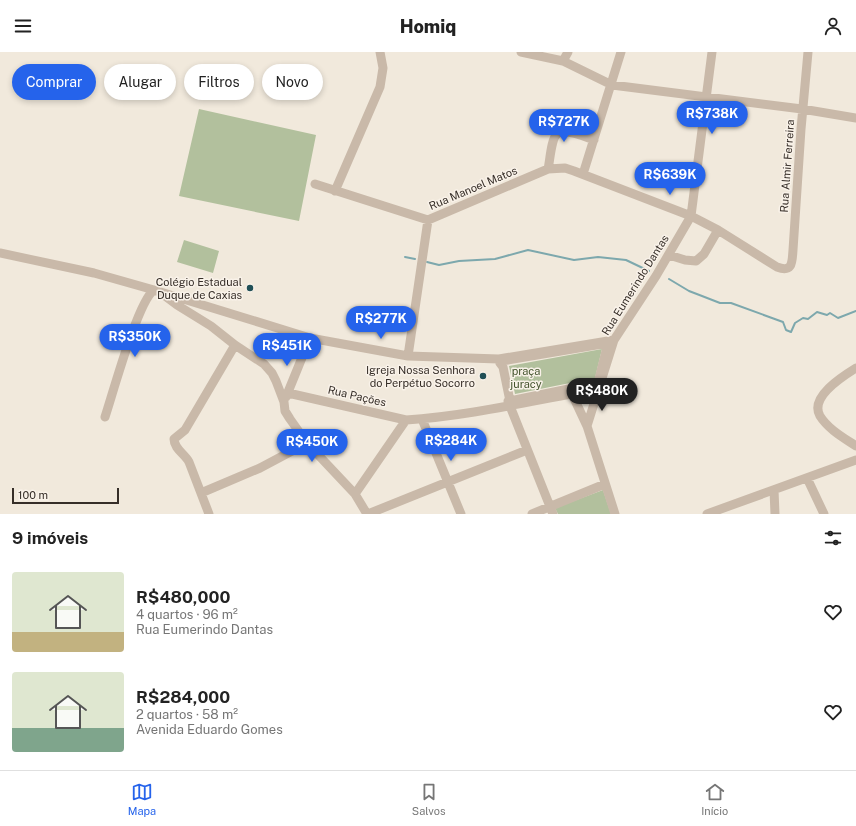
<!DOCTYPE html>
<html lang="pt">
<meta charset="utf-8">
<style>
:root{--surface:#fff;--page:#f6f6f6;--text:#222;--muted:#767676;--line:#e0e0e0;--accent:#2563eb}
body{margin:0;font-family:"Public Sans",sans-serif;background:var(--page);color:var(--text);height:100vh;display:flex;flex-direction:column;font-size:15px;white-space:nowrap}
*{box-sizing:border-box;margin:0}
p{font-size:13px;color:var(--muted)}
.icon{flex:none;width:22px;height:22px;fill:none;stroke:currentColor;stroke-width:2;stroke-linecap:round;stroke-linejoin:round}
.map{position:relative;height:462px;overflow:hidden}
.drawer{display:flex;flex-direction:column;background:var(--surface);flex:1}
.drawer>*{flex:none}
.hud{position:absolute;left:12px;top:12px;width:400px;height:36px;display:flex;gap:8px}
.scale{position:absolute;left:12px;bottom:10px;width:107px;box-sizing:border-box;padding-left:4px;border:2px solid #362e28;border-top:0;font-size:11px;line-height:14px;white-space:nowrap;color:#362e28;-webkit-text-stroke:3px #f9f2e9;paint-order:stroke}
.price{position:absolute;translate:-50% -34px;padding:0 9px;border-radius:14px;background:var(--accent);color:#fff;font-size:13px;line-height:26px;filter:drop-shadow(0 1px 2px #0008)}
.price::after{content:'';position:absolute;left:50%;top:24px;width:12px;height:9px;margin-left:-6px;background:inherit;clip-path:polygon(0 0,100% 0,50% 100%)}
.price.on{background:#222;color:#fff}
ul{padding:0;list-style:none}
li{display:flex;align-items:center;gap:12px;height:100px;padding:0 12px}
li span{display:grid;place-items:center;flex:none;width:112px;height:80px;border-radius:4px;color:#555}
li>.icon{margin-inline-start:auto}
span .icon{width:48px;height:48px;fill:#fffc;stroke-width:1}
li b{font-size:17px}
h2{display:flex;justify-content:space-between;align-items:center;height:48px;padding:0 12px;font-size:17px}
.tag{padding:0 14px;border-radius:18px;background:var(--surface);box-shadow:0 2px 6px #0003;font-size:14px;line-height:36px}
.tag.on{background:var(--accent);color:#fff}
header{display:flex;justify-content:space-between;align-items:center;height:52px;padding:0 12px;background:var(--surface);font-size:18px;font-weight:800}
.tabs{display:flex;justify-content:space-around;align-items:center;height:56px;border-top:1px solid var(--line);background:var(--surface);font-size:11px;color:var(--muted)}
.tabs a{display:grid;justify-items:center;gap:2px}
.tabs .on{color:var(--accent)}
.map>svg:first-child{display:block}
.green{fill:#b2c09d}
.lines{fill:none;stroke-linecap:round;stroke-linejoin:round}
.stream{stroke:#7da8ad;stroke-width:2}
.minor{stroke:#c9b9a9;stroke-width:9}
.poi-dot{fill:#204f56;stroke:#f9f2e9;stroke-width:1.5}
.labels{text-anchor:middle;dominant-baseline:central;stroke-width:3;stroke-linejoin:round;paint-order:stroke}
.street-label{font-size:11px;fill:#362e28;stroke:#f9f2e9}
.poi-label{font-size:11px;fill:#362e28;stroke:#f9f2e9;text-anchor:end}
.park-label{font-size:11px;fill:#43532d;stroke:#f9f2e9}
</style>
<header><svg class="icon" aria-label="menu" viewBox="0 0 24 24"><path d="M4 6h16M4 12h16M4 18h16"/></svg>Homiq<svg class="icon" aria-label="person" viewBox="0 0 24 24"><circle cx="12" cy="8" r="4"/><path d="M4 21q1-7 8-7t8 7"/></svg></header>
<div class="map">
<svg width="856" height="462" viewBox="0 0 856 462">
<rect width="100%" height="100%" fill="#f1e9dc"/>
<path class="green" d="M199 57 316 83 299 169 179 144Z
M184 188 219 199 213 221 177 210Z
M602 297 595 326 515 342 509 314Z
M603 438 611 462H558L555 456Z"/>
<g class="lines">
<path class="stream" d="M405 205 415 207
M427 210 439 213 459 209 495 207 528 198 574 208 598 205 626 208 649 219
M669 227 689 239 702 244 720 251H731L783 270 786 278 791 280 795 271 803 266 808 267 817 260 827 263 830 261 838 266 856 259"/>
<path class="minor" d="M521 0 563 9 612 33 802 57 856 66
M563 9 568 0
M548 117C550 109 551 87 557 82 564 76 586 85 594 88
M583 122 621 0
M315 132 428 168 548 117 565 116 574 119 691 164 718 178 777 215C793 221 792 210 793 198L801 77 808 0
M335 139 380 35 383 16 380 0
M0 201 94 221 154 238 310 286 408 304 499 307 614 288
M669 203 685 208 696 209 704 202 718 178
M165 244 177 253 211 274 235 293 264 312 272 321 276 329 284 350 285 359 290 367 307 391 355 442 367 462
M608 291 598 331 510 349 503 315 500 311 502 309Z
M408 304 428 168
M856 316C843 324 809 345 820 364 828 377 844 386 856 394
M288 341 406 368C471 364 534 348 598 337
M572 342 587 374
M286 345 310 286
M508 349 553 462
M105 365C113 341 138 249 154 238
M422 367 461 462
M807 426 824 462
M774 438 775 462
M201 441 260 416 307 391
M355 442 406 368
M209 462 189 410C185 402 174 397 174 387L185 378 235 293
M368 462 527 398
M532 462 605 432
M615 462 587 374 614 288 656 224 691 164 712 0
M707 462 856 408"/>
</g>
<g class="poi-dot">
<circle cx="250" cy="236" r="4"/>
<circle cx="483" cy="324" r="4"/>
</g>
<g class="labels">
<g class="street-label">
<text transform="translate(787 114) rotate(-86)">Rua Almir Ferreira</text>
<text transform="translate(473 136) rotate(-23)">Rua Manoel Matos</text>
<text transform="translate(635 233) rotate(-58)">Rua Eumerindo Dantas</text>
<text transform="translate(357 344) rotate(13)">Rua Pações</text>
</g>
<g class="poi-label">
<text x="242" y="230">Colégio Estadual<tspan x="242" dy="13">Duque de Caxias</tspan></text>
<text x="475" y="318">Igreja Nossa Senhora<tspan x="475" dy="13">do Perpétuo Socorro</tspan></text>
</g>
<g class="park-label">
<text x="526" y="319">praça<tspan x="526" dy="13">juracy</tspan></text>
</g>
</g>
</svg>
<div class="scale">100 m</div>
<b class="price" style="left:712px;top:83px">R$738K</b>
<b class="price" style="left:564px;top:91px">R$727K</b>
<b class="price" style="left:670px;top:144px">R$639K</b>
<b class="price" style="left:381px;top:288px">R$277K</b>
<b class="price" style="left:135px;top:306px">R$350K</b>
<b class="price" style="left:287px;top:315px">R$451K</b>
<b class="price on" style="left:602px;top:360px">R$480K</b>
<b class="price" style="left:451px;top:410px">R$284K</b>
<b class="price" style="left:312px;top:411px">R$450K</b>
<div class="hud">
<a class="tag on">Comprar</a>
<a class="tag">Alugar</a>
<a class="tag">Filtros</a>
<a class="tag">Novo</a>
</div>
</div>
<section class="drawer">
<h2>9 imóveis<svg class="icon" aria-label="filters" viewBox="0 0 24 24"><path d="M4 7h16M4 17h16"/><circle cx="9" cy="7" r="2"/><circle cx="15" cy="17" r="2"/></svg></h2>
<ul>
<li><span style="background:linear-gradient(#dfe7d0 75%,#c2b280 0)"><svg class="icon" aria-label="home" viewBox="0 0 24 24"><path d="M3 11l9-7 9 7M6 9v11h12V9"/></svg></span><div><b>R$480,000</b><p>4 quartos · 96 m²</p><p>Rua Eumerindo Dantas</p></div><svg class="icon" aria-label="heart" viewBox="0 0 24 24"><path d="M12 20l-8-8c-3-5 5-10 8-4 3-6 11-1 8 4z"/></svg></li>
<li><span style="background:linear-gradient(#dfe7d0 70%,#7fa58c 0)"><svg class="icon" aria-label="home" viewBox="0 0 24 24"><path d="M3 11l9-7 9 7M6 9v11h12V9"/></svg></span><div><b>R$284,000</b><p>2 quartos · 58 m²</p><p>Avenida Eduardo Gomes</p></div><svg class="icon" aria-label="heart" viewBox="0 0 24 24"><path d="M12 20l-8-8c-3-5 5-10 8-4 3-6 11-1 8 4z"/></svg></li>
</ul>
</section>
<nav class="tabs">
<a class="on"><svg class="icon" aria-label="map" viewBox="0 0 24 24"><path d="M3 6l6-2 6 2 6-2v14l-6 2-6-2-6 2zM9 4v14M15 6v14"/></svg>Mapa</a>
<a><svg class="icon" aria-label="saved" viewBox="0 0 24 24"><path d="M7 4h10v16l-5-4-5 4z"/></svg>Salvos</a>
<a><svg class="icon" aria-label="home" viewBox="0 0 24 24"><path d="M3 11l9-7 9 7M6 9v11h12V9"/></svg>Início</a>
</nav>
